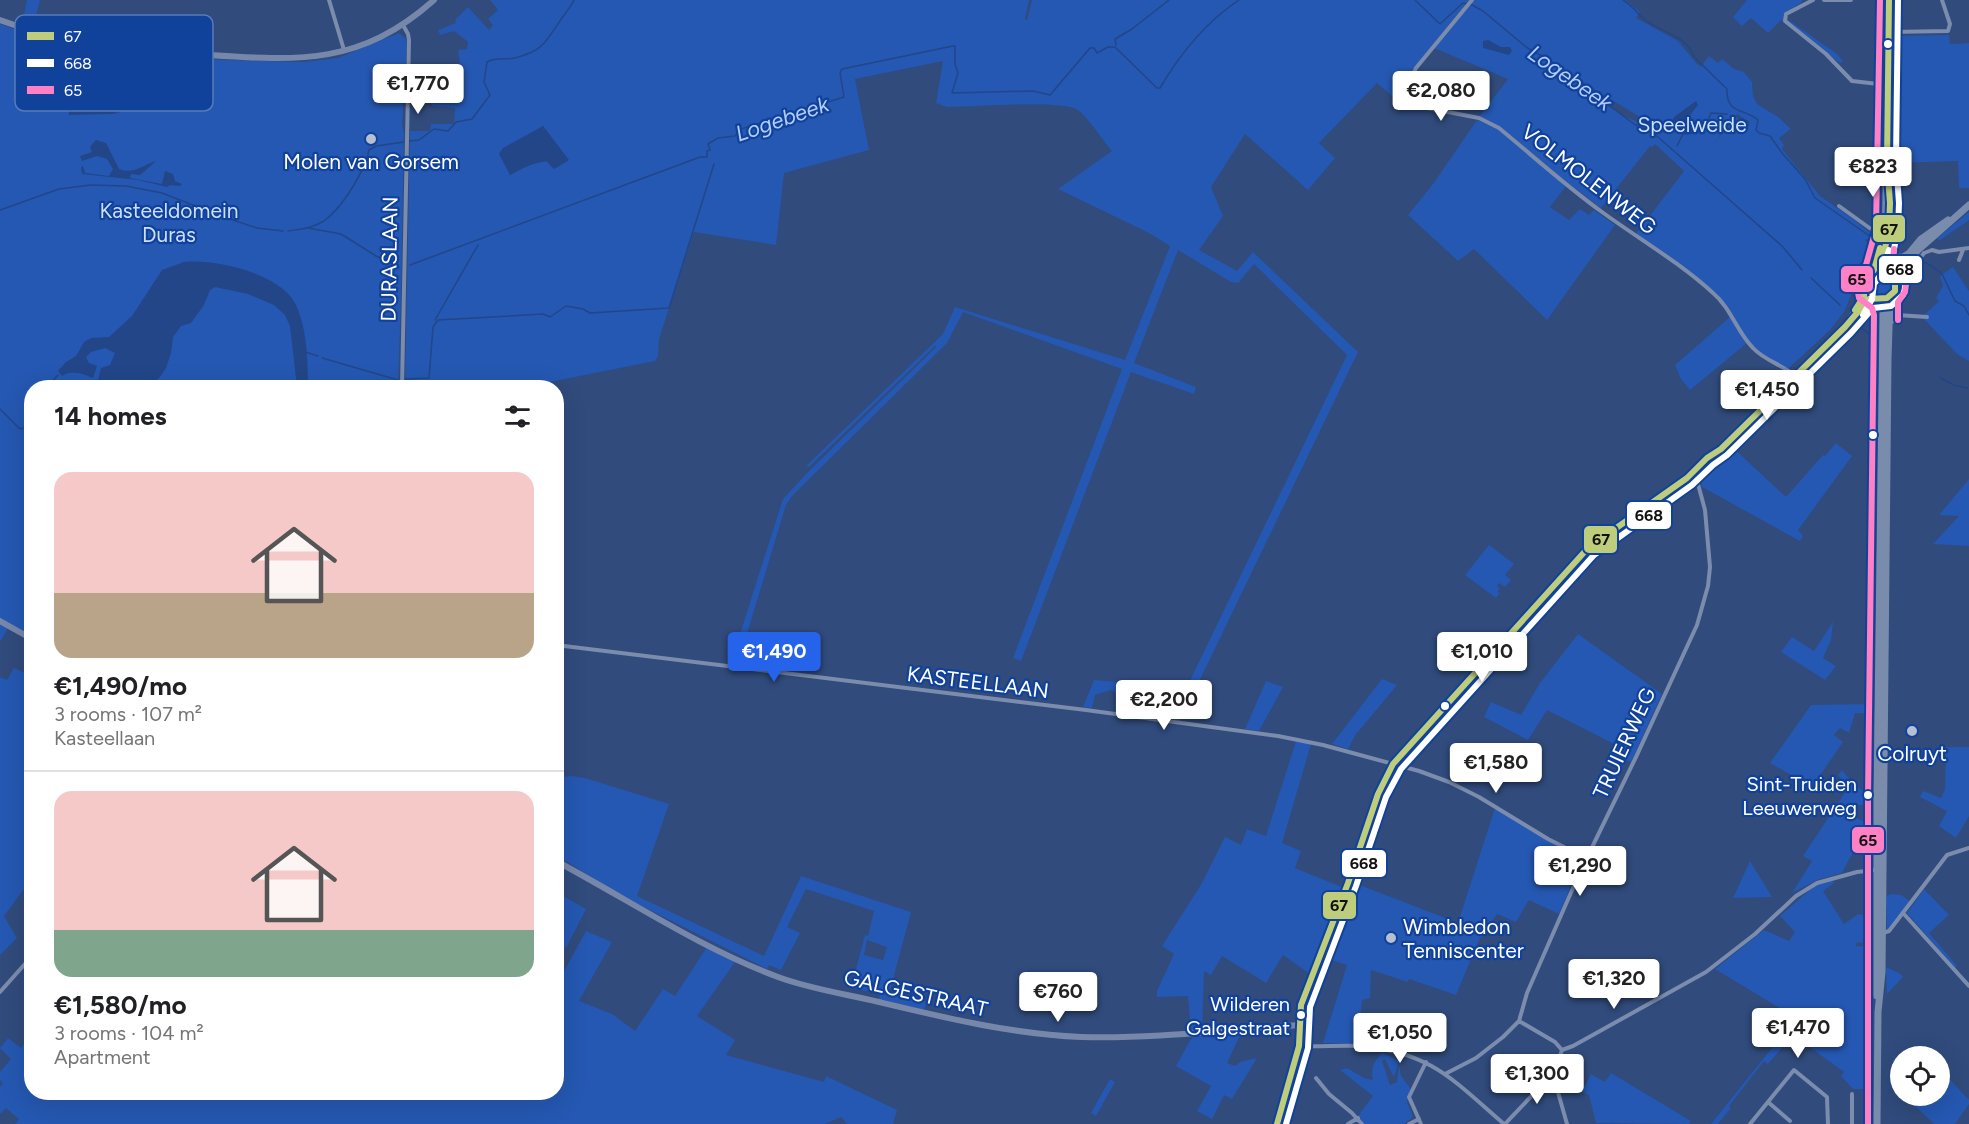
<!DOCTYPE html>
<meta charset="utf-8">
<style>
:root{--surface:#fff;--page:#f2f2f2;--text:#202124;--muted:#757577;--line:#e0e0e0;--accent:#2563eb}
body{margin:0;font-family:Figtree,sans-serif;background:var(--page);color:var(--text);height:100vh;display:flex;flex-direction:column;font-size:22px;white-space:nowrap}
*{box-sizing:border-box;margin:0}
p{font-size:20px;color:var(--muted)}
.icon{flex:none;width:33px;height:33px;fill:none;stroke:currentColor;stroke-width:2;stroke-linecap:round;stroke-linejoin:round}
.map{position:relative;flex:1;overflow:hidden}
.sheet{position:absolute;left:24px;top:380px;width:540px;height:720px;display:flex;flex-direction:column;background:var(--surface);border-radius:24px;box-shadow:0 6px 24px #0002}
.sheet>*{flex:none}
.buttons{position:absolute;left:1890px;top:1046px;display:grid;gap:12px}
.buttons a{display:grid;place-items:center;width:60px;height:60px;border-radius:50%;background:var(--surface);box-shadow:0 6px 24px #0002;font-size:30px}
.price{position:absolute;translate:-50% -51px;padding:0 14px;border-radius:6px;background:#fff;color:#222;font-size:20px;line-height:39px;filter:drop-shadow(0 2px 3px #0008)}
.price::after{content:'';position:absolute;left:50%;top:36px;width:18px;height:14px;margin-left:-9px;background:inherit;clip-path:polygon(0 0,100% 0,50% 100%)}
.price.on{background:var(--accent);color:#fff}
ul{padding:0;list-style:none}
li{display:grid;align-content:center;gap:12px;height:318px;padding:0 30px}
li+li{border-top:2px solid var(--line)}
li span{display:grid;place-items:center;height:186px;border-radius:18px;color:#555}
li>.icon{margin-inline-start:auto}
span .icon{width:108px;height:108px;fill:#fffc;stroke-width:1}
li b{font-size:26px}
h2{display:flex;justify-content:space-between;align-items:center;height:72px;padding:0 30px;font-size:26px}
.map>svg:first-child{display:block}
.green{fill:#2558b2;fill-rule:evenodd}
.water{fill:#224688}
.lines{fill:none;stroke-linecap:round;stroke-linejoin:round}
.stream{stroke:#224688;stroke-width:1.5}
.street{stroke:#7b8cad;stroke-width:4}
.secondary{stroke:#7687aa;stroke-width:6}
.primary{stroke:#798cab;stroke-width:7}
.bus-1-casing{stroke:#11429b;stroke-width:10}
.bus-2-casing{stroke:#11429b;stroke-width:10}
.bus-3-casing{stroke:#11429b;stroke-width:10}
.bus-1{stroke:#becd7c;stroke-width:6}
.bus-2{stroke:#fff;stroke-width:6}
.bus-3{stroke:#ff80c5;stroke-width:6}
.bus-dot{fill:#fff;stroke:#11429b;stroke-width:2}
.poi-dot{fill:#b7c0d1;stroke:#11429b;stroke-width:2}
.labels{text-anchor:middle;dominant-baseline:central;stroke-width:4.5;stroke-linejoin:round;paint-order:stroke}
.bus-label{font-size:20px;fill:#fff;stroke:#11429b;text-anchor:end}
.park-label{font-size:21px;fill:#cddffe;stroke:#11429b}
.poi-label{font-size:21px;fill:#fff;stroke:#11429b}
.street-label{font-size:21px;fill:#fff;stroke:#11429b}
.water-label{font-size:22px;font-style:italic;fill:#b1cdfb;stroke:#11429b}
.key{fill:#11429b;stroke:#587bb9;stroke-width:1.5}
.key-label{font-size:16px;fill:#fff}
.line-badge{stroke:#11429b;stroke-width:2}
.pale-badge-label{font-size:16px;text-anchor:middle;font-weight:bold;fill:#111}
</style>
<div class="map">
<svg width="1969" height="1124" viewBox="0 0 1969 1124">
<rect width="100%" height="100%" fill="#304b7c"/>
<path class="green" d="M27 0H40L33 28 22 25Z
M490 0H1029L1025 19 1027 20 1032 0H1469L1410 73 1403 91 1406 108 1377 83 1319 143 1335 158 1308 190 1245 134 1211 187 1223 216 1199 250 1237 271 1253 252 1358 352 1180 721 1171 720 1347 355 1254 264 1238 283 1231 282 1178 250 1134 363 1196 387 1194 394 1131 372 1021 661 1013 658 1122 369 963 312 947 343 792 496 786 505 738 663 731 662 783 499 809 471 936 347V345L809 467 806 466 943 334 955 307 1125 360 1170 246 1149 233 1058 189 1112 151C1102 140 1088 116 1076 109 1062 100 969 107 947 107L936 103 943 61 855 79 869 150 784 173 776 245 694 232 659 339 658 356 655 361 525 387H405L410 131H430L431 124H454L455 108 432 106V98H442V74H456L461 70 458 50 467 49 468 42 454 31 440 35 438 30 456 23 455 20 468 7 489 30 493 25 488 19 498 10ZM543 126 568 160 554 169 546 161C533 163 522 168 510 175Z
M1474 0H1626L1640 12 1636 18 1678 41 1697 64 1701 67 1709 56 1718 63 1722 59 1734 69 1744 72 1752 82 1753 96 1757 104 1778 117 1791 129 1779 138 1784 145 1782 149 1820 196 1853 219 1874 236 1865 240 1871 247 1844 312 1830 330 1788 369C1774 361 1759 354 1749 342 1736 327 1731 308 1717 294L1636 234 1684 171 1655 144 1652 147 1650 146 1601 208 1563 179 1502 128 1479 117 1508 79 1434 48ZM1583 82 1651 124 1649 127 1624 116 1581 90ZM1737 114 1750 122 1748 127 1736 117 1710 148Z
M1747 0H1802V2L1785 13 1783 16 1837 54 1843 61 1840 63 1781 20 1768 33 1751 18 1742 26 1733 17Z
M0 24 55 44 87 49 222 60 304 62 338 58 399 33 406 39 407 43 402 125 404 133 401 295 398 387H32L31 637 9 626 0 642Z
M1949 35 1950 44 1969 43V188H1959L1958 161 1895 163V36Z
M1477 120 1500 130 1566 186 1550 207 1569 220 1580 209 1589 215 1594 210 1615 225 1547 320 1474 249 1458 261 1408 215 1433 184Z
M1969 212V220L1939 241 1937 238Z
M1953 267 1969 291V361L1957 354 1924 319V315L1939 301 1936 298 1943 286 1940 276Z
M1878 276H1885L1890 279 1892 277 1894 286 1887 295H1877L1872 290 1871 283Z
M1730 317 1747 343 1690 390 1681 379 1675 365Z
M1836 443 1852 456 1798 530 1803 536 1800 541 1702 487 1701 478 1707 472 1706 468 1730 445 1786 497 1823 455 1825 456Z
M1969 479V546L1933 544 1959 516 1939 515Z
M1489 545 1514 564 1505 575 1511 580 1505 587 1499 583 1497 586 1500 589 1497 592 1500 593 1496 598 1465 575Z
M1833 622 1831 640 1823 658 1836 666 1825 680 1781 652 1792 637 1814 651Z
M1578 634 1662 694 1631 762 1609 754 1614 744 1547 710 1528 740 1484 717 1491 702 1521 715 1540 683Z
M29 665 32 666 31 679 28 686 32 688 31 883 29 882 4 916 17 938 0 955V677L7 680 14 668 25 673Z
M1382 679 1397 685 1358 732H1357L1348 749 1332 744Z
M1094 680 1129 683 1122 712 1117 711 1120 694 1110 690 1095 695 1092 708 1083 707Z
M1266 681 1283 687 1259 731 1245 729Z
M1873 704V713H1855L1849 733 1840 728 1834 735 1843 742 1812 787 1770 763 1811 705Z
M1296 741 1311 744 1282 843 1301 851 1295 868 1344 888 1310 974 1283 955 1266 983 1222 956 1211 975 1204 971 1202 1030 1191 1031 1188 996 1157 997V991L1174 954 1162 946 1202 883 1225 837 1241 845 1247 829 1266 836Z
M1946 747H1969V816L1956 838 1939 826 1947 811 1920 797 1923 791 1941 798 1945 789Z
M1842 770C1851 782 1859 790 1872 796V805H1851V815L1868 824 1842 873 1817 880 1792 893 1812 861 1803 856 1848 788 1838 775Z
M571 776 585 778 669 804 637 896 764 956 801 876 911 912 889 994 927 1002 924 1010 879 999 880 994 851 988 865 935 868 936 874 911 806 889 787 927 800 933 781 970 769 965 767 969 626 898 557 856V778ZM867 940 887 947 883 960 864 955Z
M1495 808 1547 840 1581 858 1582 860 1559 914 1529 900 1516 922 1497 914 1479 940 1456 995 1409 979 1408 982 1371 970 1370 998 1362 1000 1358 1044 1323 1043 1347 965 1322 957 1352 882 1458 923Z
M1750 861 1772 897 1733 898Z
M1832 880 1834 883 1823 891 1844 924 1858 914 1872 916 1871 942 1856 943V946L1871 947 1872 994 1870 1001 1869 1089H1853L1841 1076 1844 1072 1793 1035 1768 1064 1764 1061 1729 1106 1731 1108 1718 1124H1711L1796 1018 1715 969 1764 930 1789 941 1795 932 1780 916 1814 886Z
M1924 889 1949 915 1929 933 1957 966 1955 968 1907 913Z
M1891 894 1901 895 1910 901 1887 930 1886 896Z
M565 897 586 909 566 948 556 943 557 899 562 901Z
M586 931 612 942 579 1001 612 1014 635 1031 663 989 675 996 707 947 735 962 697 1016 735 1040 726 1055 824 1082 826 1076 897 1110 893 1124H847L841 1117 825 1124H15L19 1119 6 1108 0 1114V1087L3 1083 0 1080V1072L11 1059 0 1048 8 1038 21 1048 31 1036 32 1092H556L557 984Z
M1886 967 1899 973 1903 977 1887 994Z
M1241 1033 1227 1063 1235 1066 1240 1062 1257 1058 1232 1099 1224 1095 1212 1119 1197 1111 1211 1086 1176 1066 1192 1037Z
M1382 1053 1399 1061 1394 1077 1385 1059 1382 1061 1390 1085 1397 1082 1399 1065 1401 1076 1411 1089 1407 1102 1413 1117 1404 1124H1364L1358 1116 1373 1096 1340 1070 1347 1068 1364 1078 1373 1080C1370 1068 1374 1062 1382 1053Z
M1940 1069 1969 1100V1104L1955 1124H1934L1905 1096 1940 1095Z
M1611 1073 1691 1121 1689 1124 1596 1123 1589 1095 1582 1092 1591 1074 1605 1082Z
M1110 1079 1115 1082 1096 1116 1091 1113Z"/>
<path class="water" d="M1488 40 1501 47H1510L1512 51 1509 55 1483 48V41Z
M112 73 120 75 122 82 120 88H117L108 79 98 82 92 88 81 89 76 93 80 109 113 110 130 107 144 101 165 99 202 105 201 108 157 102 113 114 69 115 67 88 78 84 92 83 100 76Z
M1696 101 1698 105C1690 114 1684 127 1671 129L1670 125 1674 117Z
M543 126 569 160 554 169 547 161C532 163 522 168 510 175L499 154 503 148Z
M96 140 106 143 119 169C133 175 143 165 156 161L140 175 131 174 130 178 162 184 165 171 173 174 175 181 182 184 180 186 170 185 167 187 138 180 82 174 81 167 83 166 85 173 109 176 113 169 107 159 97 156 82 161 80 156 92 152 90 147Z
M184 262C215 259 271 272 291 297 307 318 308 362 308 387H297L290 326 285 315 274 305 248 294 215 287 210 290 204 305 191 323 181 326 173 337 171 353 166 368 160 377 149 387H112L98 380 101 368 110 365 115 353 105 348 91 352 86 357 89 363 97 366 93 378C83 374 72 369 62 376L58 371 66 362 76 356 84 342 91 338 109 337 132 316 162 270Z"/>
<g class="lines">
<path class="stream" d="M1415 0 1440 24 1463 3 1472 5 1483 11 1526 47 1552 62 1634 124 1638 126 1642 123 1783 247 1802 270
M1623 0C1632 5 1637 13 1644 19 1660 33 1686 34 1694 57L1727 89C1726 115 1745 108 1758 120L1756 130 1759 133 1770 136 1782 153 1805 179 1815 198 1871 237
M1116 45 1115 39 1132 29 1169 0
M409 141 419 140 434 129 448 131 456 122 472 119 490 95 484 82 487 62C496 57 505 60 515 58 541 51 544 45 558 24 563 15 570 9 574 0
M1677 146 1683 134C1702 133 1704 131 1711 113L1727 114
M0 210 59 189 91 185 126 186 162 193 221 216 257 228 283 231
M308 228 341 234 376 256 399 267
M288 231C300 229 313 228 324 221 342 208 365 171 369 150L376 146 404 142
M1921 260 1933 267 1942 274 1955 301 1964 306 1969 315
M410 265 700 157H707V151L710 150 708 144 718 138 735 136 741 129 844 97 840 73 842 69 953 46H955V64L958 73 952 93 1033 91 1050 95 1090 48H1094L1097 53 1108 47H1115L1157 88H1160C1180 54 1206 22 1239 0
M1811 278 1840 305
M435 320 478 245
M1854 321 1876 340
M305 352 318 356
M322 358 398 380
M1940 378 1954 385 1967 388
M405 379 429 378 433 327 438 320 543 314 550 317 566 306 583 309 590 313 669 308 714 164
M47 387 58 375
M0 409 19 428 22 429 32 421"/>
<path class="street" d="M329 0 344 50
M1472 0 1416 68 1405 91 1408 101 1417 106 1479 118 1499 128C1533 156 1566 186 1602 212 1639 239 1679 262 1713 293 1731 308 1737 332 1753 348 1765 361 1782 364 1795 376
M1813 0 1786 14 1785 21 1826 54 1852 81 1887 85
M1824 0H1851
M1889 32 1948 31 1950 24 1942 0
M1839 206 1882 237
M1959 260 1963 250
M1913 268 1924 253 1932 250 1939 252 1969 248
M1897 315 1927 317
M402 387 409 40 408 34 403 25
M556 645 1086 710 1278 736 1323 745 1419 771 1449 782 1479 797 1548 839 1586 858
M1903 913 1969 986
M1883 933 1889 931 1947 855 1969 848
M0 992 32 956
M1519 1021 1527 993 1580 872 1636 757 1697 625 1708 586 1710 567 1705 510 1695 473
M1299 1046C1320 1047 1340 1045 1360 1046 1431 1052 1454 1081 1504 1124
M1562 1050 1573 1046 1706 972 1755 934 1796 896 1817 883 1857 872 1876 870
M1552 1071 1567 1124
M1445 1074 1476 1058 1503 1037 1519 1021
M1316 1078 1329 1094 1352 1113 1362 1124
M1768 1102 1790 1121
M1348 1124 1358 1118
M1409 1124 1419 1119
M1421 1124 1409 1097 1426 1062
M1505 1124C1523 1104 1556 1075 1562 1050L1555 1042 1519 1021
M1750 1124 1794 1070 1827 1097 1828 1124
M1852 1124V1094"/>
<path class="secondary" d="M0 20 58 40 90 46C130 49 169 52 209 55 300 61 361 65 434 0
M1885 247 1894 256 1902 257 1907 254
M1885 269 1882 262 1889 228
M1874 270 1885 223 1889 0
M1857 313 1872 298
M1689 475 1713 454
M0 621 32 639
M556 861C629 900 700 948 778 977 810 989 846 994 879 1002 946 1018 1012 1034 1081 1037 1153 1039 1226 1030 1299 1025
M1277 1124 1299 1046V1017L1301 1005C1315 962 1334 922 1349 880 1365 837 1373 789 1402 753L1588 548 1702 469 1845 327 1866 292"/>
<path class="primary" d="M1865 284a16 16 0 1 1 32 0a16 16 0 1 1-32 0Z
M1891 272 1897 268 1921 239 1948 220
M1897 281 1917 251 1969 205
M1876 299 1883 306V314L1877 796V996
M1892 320 1911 265
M1877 1124 1878 1012 1882 972 1888 359 1890 297"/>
<g class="bus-1-casing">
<path id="bus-1" d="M1855 310 1864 296 1865 281 1874 270 1880 248
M1277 1124 1299 1046 1301 1005 1348 883 1378 794 1393 764 1588 548 1687 478 1707 458 1721 449 1845 327 1869 299 1887 298 1895 291V278L1885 269 1883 259 1889 228 1890 203 1887 162 1889 0"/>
</g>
<g class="bus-2-casing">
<path id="bus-2" d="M1863 315 1872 299 1874 284 1882 273 1889 250
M1286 1124 1308 1048 1310 1007 1356 886 1386 797 1401 769 1594 555 1692 485 1713 465 1727 455 1851 333 1873 308 1891 306 1903 295C1908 282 1905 271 1893 263L1892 259 1898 229 1899 203 1896 161 1898 0"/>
</g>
<g class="bus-3-casing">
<path id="bus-3" d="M1894 249 1893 262 1902 271 1906 284 1905 292 1898 302V320
M1868 1124V796L1874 315 1872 308 1859 298 1856 282 1859 271 1866 265 1876 229 1880 0"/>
</g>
<use href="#bus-1" class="bus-1"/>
<use href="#bus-2" class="bus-2"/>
<use href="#bus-3" class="bus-3"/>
</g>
<g class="bus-dot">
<circle cx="1888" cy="44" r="5"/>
<circle cx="1873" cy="435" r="5"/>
<circle cx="1445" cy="706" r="5"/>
<circle cx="1868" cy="795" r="5"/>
<circle cx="1301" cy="1015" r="5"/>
</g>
<g class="poi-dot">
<circle cx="371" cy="139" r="6"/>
<circle cx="1912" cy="731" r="6"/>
<circle cx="1391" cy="938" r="6"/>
</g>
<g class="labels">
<g class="bus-label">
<text x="1857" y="784">Sint-Truiden<tspan x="1857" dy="24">Leeuwerweg</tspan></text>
<text x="1290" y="1004">Wilderen<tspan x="1290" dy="24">Galgestraat</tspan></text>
</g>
<g class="park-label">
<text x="1692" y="124">Speelweide</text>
<text x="169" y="210">Kasteeldomein<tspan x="169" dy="24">Duras</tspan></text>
</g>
<g class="poi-label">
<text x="371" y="161">Molen van Gorsem</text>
<text x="1912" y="753">Colruyt</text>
<text x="1403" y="926" text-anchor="start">Wimbledon<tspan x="1403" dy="24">Tenniscenter</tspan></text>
</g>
<g class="street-label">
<text transform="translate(1589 179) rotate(38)">VOLMOLENWEG</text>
<text transform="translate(389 259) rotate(-89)">DURASLAAN</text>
<text transform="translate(978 682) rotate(7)">KASTEELLAAN</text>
<text transform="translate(1624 743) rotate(-65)">TRUIERWEG</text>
<text transform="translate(916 993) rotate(13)">GALGESTRAAT</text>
</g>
<g class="water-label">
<text transform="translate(1570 78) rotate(35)">Logebeek</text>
<text transform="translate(782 119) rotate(-19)">Logebeek</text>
</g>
</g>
<rect x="15" y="15" width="198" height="96" rx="9" class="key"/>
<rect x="27" y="32" width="27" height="8" fill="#becd7c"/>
<rect x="27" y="59" width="27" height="8" fill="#fff"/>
<rect x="27" y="86" width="27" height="8" fill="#ff80c5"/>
<g class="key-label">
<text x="64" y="42">67</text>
<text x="64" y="69">668</text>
<text x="64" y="96">65</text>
</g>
<g class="line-badge">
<rect x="1872" y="214" width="34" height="29" rx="6" fill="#becd7c"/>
<rect x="1878" y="255" width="45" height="29" rx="6" fill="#fff"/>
<rect x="1840" y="265" width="34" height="28" rx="6" fill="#ff80c5"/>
<rect x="1626" y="501" width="46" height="29" rx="6" fill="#fff"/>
<rect x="1583" y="525" width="35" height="29" rx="6" fill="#becd7c"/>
<rect x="1851" y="826" width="34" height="28" rx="6" fill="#ff80c5"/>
<rect x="1341" y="849" width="46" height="29" rx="6" fill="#fff"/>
<rect x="1322" y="891" width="35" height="29" rx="6" fill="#becd7c"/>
</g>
<g class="pale-badge-label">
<text x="1889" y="235">67</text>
<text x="1900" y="275">668</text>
<text x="1857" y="285">65</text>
<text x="1649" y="521">668</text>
<text x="1601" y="545">67</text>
<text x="1868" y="846">65</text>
<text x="1364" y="869">668</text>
<text x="1339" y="911">67</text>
</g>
</svg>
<div class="buttons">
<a><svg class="icon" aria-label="locate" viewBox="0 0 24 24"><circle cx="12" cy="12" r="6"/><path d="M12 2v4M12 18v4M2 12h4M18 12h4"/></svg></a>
</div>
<b class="price" style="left:418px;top:115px">€1,770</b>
<b class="price" style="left:1441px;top:122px">€2,080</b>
<b class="price" style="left:1873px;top:198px">€823</b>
<b class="price" style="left:1767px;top:421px">€1,450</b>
<b class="price on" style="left:774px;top:683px">€1,490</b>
<b class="price" style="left:1482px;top:683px">€1,010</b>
<b class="price" style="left:1164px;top:731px">€2,200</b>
<b class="price" style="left:1496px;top:794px">€1,580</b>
<b class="price" style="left:1580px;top:897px">€1,290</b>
<b class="price" style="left:1614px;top:1010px">€1,320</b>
<b class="price" style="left:1058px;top:1023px">€760</b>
<b class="price" style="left:1798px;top:1059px">€1,470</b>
<b class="price" style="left:1400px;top:1064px">€1,050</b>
<b class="price" style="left:1537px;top:1105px">€1,300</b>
<section class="sheet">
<h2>14 homes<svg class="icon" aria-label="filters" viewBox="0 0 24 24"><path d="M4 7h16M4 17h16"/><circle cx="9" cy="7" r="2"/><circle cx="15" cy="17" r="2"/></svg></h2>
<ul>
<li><span style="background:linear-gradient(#f6c9c9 65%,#b9a48a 0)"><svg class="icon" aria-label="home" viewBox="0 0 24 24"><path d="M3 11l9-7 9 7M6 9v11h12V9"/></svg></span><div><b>€1,490/mo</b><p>3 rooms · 107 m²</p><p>Kasteellaan</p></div></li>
<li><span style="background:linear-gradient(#f6c9c9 75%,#7fa58c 0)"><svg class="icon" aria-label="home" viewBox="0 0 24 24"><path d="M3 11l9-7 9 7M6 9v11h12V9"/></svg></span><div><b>€1,580/mo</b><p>3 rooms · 104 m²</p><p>Apartment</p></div></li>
</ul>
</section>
</div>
